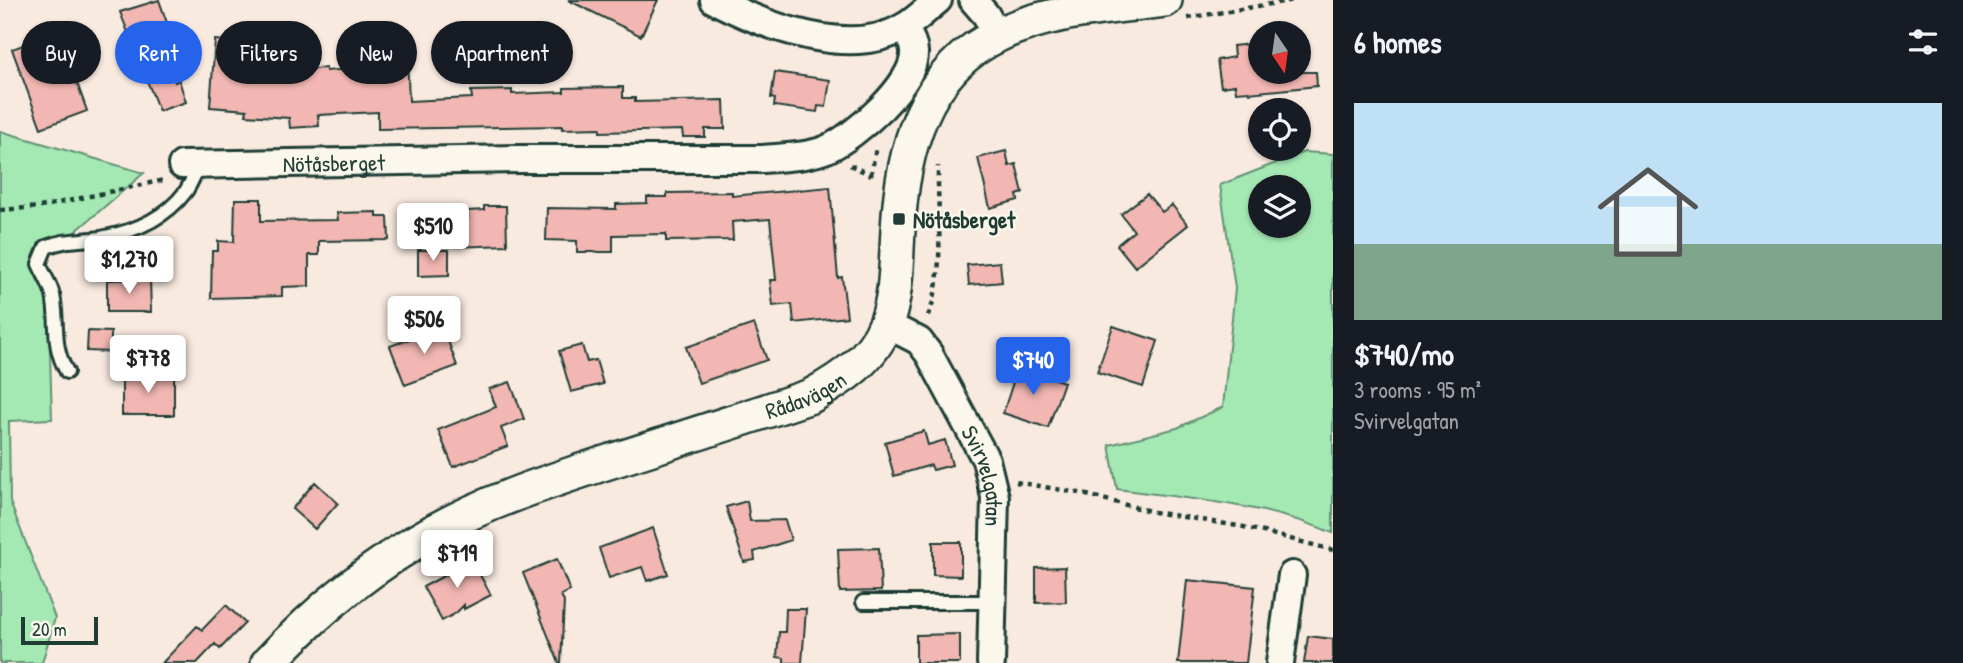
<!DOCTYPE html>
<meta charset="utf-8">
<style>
:root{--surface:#171b24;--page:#20242c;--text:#f1f3f6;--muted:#9ea1a6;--accent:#2563eb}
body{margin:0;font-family:"Patrick Hand",sans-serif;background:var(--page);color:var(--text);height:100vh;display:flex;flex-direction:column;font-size:26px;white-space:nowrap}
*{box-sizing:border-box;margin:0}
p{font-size:23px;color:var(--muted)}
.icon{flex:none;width:38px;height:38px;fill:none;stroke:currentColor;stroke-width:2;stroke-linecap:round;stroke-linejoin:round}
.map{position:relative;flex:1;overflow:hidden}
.panel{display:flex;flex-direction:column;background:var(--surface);width:630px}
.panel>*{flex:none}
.banner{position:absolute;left:21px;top:21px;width:665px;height:63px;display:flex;gap:14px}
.needle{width:46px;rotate:167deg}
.fabs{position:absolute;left:1248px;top:21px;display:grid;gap:14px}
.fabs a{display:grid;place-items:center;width:63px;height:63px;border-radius:50%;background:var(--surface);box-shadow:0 2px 5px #0004;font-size:35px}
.scale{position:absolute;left:21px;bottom:18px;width:77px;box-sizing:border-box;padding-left:7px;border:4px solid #1f3d34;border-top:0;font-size:19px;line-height:24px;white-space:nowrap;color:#1f3d34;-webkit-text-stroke:5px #fbf7ec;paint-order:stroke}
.price{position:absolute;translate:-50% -60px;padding:0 16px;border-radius:7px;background:#fff;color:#222;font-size:23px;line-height:46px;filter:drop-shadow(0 2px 4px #0008)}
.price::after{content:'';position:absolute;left:50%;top:42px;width:21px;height:16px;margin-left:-10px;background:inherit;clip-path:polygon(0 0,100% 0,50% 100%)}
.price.on{background:var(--accent);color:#fff}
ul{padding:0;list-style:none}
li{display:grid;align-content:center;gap:14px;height:371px;padding:0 21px}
li span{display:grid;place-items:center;height:217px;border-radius:0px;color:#555}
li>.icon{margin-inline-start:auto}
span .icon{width:126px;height:126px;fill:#fffc;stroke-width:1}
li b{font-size:30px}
h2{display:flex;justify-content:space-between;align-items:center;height:84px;padding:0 21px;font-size:30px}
.pill{padding:0 24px;border-radius:32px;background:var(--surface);box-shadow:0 2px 5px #0004;font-size:24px;line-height:63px}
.pill.on{background:var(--accent);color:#fff}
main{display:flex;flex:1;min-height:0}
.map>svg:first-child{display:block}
.green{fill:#a4e8b3;stroke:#629274;stroke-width:2;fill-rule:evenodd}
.building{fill:#f2b7b2;stroke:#1f3d34;stroke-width:2}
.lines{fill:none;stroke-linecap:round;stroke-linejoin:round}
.service-casing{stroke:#1f3d34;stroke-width:18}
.minor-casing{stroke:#1f3d34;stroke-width:32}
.tertiary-casing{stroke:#1f3d34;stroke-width:38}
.path{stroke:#1f3d34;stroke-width:4.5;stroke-dasharray:5 5;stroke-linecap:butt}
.service{stroke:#fbf7ec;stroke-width:12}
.minor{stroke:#fbf7ec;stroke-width:26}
.tertiary{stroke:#fbf7ec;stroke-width:33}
.poi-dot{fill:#1f3d34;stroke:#fbf7ec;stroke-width:2.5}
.labels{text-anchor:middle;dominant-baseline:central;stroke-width:5;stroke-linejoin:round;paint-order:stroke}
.street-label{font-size:23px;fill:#1f3d34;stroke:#fbf7ec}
.poi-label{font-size:23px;font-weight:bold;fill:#1f3d34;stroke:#fbf7ec;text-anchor:start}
</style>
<main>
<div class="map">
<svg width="1333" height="663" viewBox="0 0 1333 663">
<rect width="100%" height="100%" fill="#f9eae0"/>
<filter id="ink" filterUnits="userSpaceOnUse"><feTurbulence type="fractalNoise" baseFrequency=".0143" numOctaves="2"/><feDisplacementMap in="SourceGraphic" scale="14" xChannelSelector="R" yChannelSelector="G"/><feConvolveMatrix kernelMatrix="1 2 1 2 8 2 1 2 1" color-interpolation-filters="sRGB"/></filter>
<g filter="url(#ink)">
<path class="green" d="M0 131 144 173 47 256 52 419 9 421 10 502 55 618 42 663H0Z
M1304 152 1333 154V533C1265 504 1190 499 1117 489L1109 445 1177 428 1223 407 1235 288 1220 185ZM1298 187V226H1260V187Z"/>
<path class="building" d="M159 0 167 23 157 27 175 82 179 80 186 102 159 111 120 12Z
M568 0H658L641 36Z
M59 32 87 111 41 128 12 49Z
M215 40 256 44 254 74 297 77V70L326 68V71L376 67 375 56 407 55 409 101 472 98 471 91 512 90V94L564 92V88L623 87V98H635V102L724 100 725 129H705V137H683L682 130 600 132V128L562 129V126L378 129V112L318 115 319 126 290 128 289 118 246 115 247 110 210 107Z
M1260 43V72H1316L1317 86 1249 93V91L1236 92 1235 85 1221 87 1217 60 1234 57 1233 46Z
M775 72 830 80 826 107 818 106 817 112 774 106 775 99 771 98Z
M1006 151 1009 166 1016 164 1023 193 1017 195 1018 200 990 208 978 158Z
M830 187 838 278 842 277 847 317 794 323 792 304 773 306 770 280H776L770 219 732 222 733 240 666 241V234L613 235V252H577V241L546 240 547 208 616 209V204L647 203V197H667V193L732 192V196Z
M1147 194 1162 212 1172 205 1188 225 1135 267 1117 245 1134 231 1121 214Z
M235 199H261V221L338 220 337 213 377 212V217H388L389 240 319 241V255H309V286L282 287V296L211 298 212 251H218V241L234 242Z
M484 206H506L507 245 455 247 454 219 468 218V211L484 210Z
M418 250H449V275L418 276Z
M1000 262 1002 282 969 285 967 265Z
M150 279 151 312H107V280Z
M754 324 767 360 699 383 686 347Z
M1113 326 1158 341 1143 387 1097 372Z
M443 327 457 366 405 385 390 346Z
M88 331 111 332V352L87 351Z
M582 345 587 362 596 360 603 384 571 392 559 351Z
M1018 367 1064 382 1048 428 1003 413Z
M122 374 174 375V415H122Z
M510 382 524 419 501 428 508 446 453 467 438 430 496 407 489 389Z
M924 431 928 445 945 440 952 465 933 470 931 465 894 476 885 442Z
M315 482 338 503 315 529 292 509Z
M747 501 750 521 785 520 791 540 754 552 755 560 744 562 726 507Z
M653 528 668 574 647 581 642 567 609 578 599 548Z
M933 542H961V576L933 575Z
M879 548 881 591 840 592 838 549Z
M469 555 491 595 464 609V605L456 613 442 621 423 587 468 563Z
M557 559 570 591 561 595 564 602 561 663H559L523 573Z
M1065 567 1066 602 1036 603V568Z
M1187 580 1255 587 1246 663H1178Z
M226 605 245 623 220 649 215 644 197 663H162L197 626 202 630Z
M786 609H806L802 663H784V658L777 657 779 632H785Z
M960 634V663H916V635Z
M1308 636 1333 639V663H1304Z"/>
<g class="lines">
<g class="service-casing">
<path id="service" d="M67 372C51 344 59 325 53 295 50 284 44 275 39 264L46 247C64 239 82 241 101 238 133 232 166 218 186 191 191 183 195 174 198 166
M863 602H992"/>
</g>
<g class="minor-casing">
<g id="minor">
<path d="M714 0C765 26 850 59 904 27 916 20 927 9 938 0"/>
<path d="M973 0 986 15 997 35"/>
<path id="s1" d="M182 165 521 159H763C784 157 807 157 827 149 854 137 916 84 914 52 914 43 908 35 904 27"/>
<path id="s2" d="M886 324 919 341 929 354 986 460 995 497 991 663"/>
<path d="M1280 663 1292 575"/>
</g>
</g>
<g class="tertiary-casing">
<g id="tertiary">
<path id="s3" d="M268 663C317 610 374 564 438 529 491 500 548 482 605 463 674 441 743 419 811 396 842 379 872 359 886 324 897 295 896 260 898 230 902 152 922 70 1000 34 1050 10 1110 8 1165 0"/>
</g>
</g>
<path class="path" d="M1188 18 1294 0
M850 165 871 175
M871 175 876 148
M0 210 40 207 164 180
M928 316C946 275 937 211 938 166
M1016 482 1079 493 1154 512 1244 527 1333 550"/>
<use href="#service" class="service"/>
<use href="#minor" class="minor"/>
<use href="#tertiary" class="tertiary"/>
</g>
</g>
<rect class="poi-dot" x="892" y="212" width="14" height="14" rx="3.5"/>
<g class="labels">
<g class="street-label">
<text stroke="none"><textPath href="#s1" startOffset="152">Nötåsberget</textPath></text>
<text stroke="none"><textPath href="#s3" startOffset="609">Rådavägen</textPath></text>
<text stroke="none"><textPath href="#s2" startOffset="189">Svirvelgatan</textPath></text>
</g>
<g class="poi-label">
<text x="913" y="219">Nötåsberget</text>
</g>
</g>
</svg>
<div class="fabs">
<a><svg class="needle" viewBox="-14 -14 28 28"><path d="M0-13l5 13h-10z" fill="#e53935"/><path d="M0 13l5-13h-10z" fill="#9ea1a6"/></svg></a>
<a><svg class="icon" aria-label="locate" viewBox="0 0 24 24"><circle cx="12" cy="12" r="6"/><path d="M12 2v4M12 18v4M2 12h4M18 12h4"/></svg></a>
<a><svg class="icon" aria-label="layers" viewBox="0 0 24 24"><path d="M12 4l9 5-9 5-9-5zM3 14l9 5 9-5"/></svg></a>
</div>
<div class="scale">20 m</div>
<b class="price" style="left:433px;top:263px">$510</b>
<b class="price" style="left:129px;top:296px">$1,270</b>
<b class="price" style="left:424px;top:356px">$506</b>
<b class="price" style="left:148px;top:395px">$778</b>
<b class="price on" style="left:1033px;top:397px">$740</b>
<b class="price" style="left:457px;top:590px">$719</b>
<div class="banner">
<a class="pill">Buy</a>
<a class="pill on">Rent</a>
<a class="pill">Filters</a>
<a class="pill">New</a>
<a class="pill">Apartment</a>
</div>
</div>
<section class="panel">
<h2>6 homes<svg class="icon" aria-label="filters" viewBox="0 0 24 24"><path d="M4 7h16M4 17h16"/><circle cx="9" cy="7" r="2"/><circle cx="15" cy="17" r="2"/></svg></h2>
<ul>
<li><span style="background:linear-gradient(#bfe0f5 65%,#7fa58c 0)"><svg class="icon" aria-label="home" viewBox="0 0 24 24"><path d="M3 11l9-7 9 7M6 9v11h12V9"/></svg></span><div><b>$740/mo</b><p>3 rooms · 95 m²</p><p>Svirvelgatan</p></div></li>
</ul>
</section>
</main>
